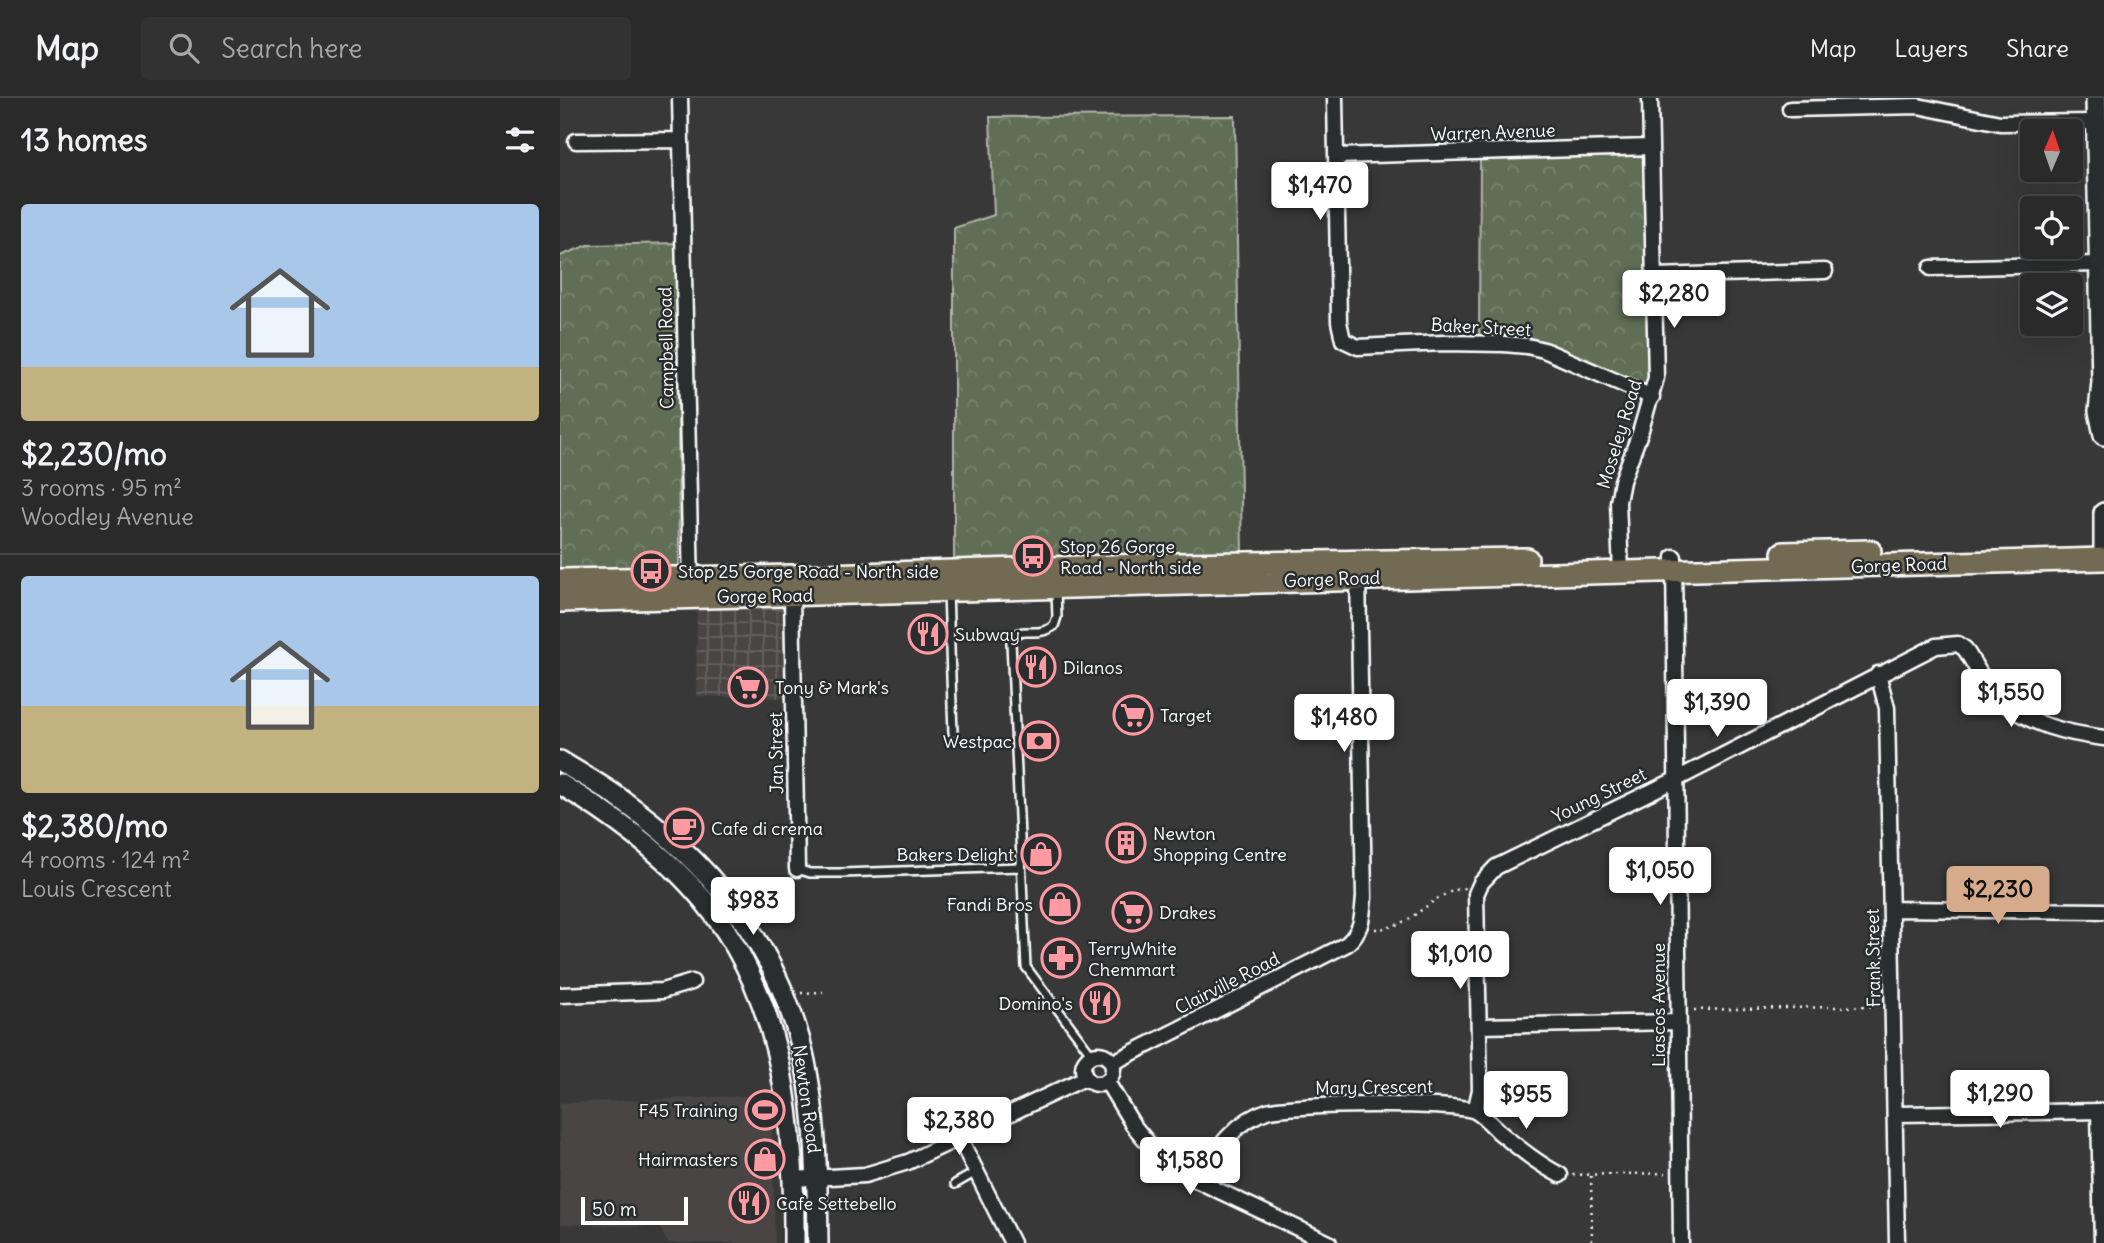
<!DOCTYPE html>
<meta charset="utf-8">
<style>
:root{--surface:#2a2a2a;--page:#323232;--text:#f1f3f6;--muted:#a5a7a8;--line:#464647;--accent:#d6ab8b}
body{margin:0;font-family:Delius,sans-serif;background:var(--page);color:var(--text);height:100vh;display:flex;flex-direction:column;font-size:26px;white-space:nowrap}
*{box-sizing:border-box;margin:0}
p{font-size:23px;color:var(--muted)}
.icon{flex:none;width:38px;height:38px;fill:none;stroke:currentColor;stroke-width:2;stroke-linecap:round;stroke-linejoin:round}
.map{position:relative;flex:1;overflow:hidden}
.sheet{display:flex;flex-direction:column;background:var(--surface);width:560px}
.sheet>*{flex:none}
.needle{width:46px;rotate:2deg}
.fabs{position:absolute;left:1460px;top:21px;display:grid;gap:14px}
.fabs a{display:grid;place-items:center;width:63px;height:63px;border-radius:7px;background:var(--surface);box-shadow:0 7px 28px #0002,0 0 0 2px var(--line);font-size:35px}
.scale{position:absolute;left:21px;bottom:18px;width:107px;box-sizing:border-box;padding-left:7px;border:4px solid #fff;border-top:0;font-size:19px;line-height:24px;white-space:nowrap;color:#fff;-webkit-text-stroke:5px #2a2d2e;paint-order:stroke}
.price{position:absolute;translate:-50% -60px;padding:0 16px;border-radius:7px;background:#fff;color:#222;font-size:23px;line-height:46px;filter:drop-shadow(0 2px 4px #0008)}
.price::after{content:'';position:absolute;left:50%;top:42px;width:21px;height:16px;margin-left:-10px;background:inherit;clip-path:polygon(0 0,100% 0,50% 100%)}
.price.current{background:var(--accent);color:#111}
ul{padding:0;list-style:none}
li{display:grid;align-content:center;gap:14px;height:371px;padding:0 21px}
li+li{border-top:2px solid var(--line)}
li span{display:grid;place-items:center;height:217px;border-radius:7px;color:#555}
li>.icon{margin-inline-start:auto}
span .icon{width:126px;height:126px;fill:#fffc;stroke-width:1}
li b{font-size:30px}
h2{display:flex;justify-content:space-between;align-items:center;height:84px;padding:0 21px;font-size:30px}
header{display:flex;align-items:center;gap:42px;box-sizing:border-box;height:98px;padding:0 35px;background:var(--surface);border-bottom:2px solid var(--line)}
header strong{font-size:33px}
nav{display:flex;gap:38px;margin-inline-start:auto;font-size:24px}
.search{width:490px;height:63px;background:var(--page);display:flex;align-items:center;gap:18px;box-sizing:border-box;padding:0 24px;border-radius:7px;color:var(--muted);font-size:26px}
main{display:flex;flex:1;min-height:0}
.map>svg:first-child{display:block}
.built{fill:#494544}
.industrial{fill:url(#industrial-grid)}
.forest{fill:url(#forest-crowns);stroke:#b0b6aa;stroke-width:2}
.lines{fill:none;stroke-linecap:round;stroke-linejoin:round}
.lane-casing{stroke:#fff;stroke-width:12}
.street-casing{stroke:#fff;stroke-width:19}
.secondary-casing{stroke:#fff;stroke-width:24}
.primary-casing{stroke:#fff;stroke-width:26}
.path{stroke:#fff;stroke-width:2.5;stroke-dasharray:2 5;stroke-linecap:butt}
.lane{stroke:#2a2d2e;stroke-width:7}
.street{stroke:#2a2d2e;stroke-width:14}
.secondary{stroke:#2a2d2e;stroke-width:19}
.primary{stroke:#726b52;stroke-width:21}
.labels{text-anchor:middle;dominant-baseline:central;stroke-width:5;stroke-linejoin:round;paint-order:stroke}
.street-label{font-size:18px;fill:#fff;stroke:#2a2d2e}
.poi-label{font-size:18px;fill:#fff;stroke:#2a2d2e;text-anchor:start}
</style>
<header>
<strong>Map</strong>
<div class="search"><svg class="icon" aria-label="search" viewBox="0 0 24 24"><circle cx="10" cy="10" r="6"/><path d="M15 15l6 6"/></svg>Search here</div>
<nav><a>Map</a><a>Layers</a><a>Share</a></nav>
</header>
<main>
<section class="sheet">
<h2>13 homes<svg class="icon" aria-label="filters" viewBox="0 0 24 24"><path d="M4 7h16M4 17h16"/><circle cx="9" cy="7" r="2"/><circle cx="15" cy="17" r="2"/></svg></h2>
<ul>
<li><span style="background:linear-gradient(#a9c7e8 75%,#c2b280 0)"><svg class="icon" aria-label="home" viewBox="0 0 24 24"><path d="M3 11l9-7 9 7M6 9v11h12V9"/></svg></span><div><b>$2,230/mo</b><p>3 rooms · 95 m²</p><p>Woodley Avenue</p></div></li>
<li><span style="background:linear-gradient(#a9c7e8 60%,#c2b280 0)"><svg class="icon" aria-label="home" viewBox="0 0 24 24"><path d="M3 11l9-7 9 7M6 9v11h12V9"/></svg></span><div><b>$2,380/mo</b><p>4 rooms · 124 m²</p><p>Louis Crescent</p></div></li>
</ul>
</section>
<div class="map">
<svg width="1544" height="1145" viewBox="0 0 1544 1145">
<defs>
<pattern id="industrial-grid" width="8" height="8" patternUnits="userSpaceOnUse" patternTransform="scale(1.75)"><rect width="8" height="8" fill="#494544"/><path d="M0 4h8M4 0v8" fill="none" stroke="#646160"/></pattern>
<pattern id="forest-crowns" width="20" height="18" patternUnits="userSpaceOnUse" patternTransform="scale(1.75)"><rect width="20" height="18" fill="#606e56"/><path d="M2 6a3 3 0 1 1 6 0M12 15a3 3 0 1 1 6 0" fill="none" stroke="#78846f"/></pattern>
</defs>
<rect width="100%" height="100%" fill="#383838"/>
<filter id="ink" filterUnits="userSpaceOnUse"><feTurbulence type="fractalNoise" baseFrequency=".0143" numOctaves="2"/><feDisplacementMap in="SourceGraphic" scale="14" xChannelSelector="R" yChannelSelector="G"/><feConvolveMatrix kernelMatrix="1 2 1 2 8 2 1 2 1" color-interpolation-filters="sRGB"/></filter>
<g filter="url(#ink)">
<path class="built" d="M211 997 215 1145H108L99 1129 0 1126V1005Z"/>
<path class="industrial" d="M137 503H228V600L136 598Z"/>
<path class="forest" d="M675 18 682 459 394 464V130L434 117 430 19Z
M1085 55 1092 247 1087 290 972 242 919 239 920 61Z
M117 145 119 470 0 475V158L28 147Z"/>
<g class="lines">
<g class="lane-casing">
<path id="lane" d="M388 494 393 635
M496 494 497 519 494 528C491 530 487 532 483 533 469 537 458 528 451 544L466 869 532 957
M237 771 250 775H282L460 769
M395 1086 416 1074"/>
</g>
<g class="street-casing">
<path id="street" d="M120 0 131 488
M775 0 779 224 783 242 798 249 884 245 944 246 967 248 984 252 1092 299
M1230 11 1358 8 1440 25 1537 24
M16 43 121 42
M776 58 1091 49
M1371 170 1539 166
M1095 178 1265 173
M1114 459 1121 1145
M1061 474 1058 404 1062 383 1080 335 1096 280 1090 0
M232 497 237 771
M1318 576 1327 610 1337 1145
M1331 811 1544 813
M0 897 102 893 132 884
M919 928 1117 924
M523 971a15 15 0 1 1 30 0a15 15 0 1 1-30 0Z
M552 965 787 846C803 831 802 819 804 799L798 476
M547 984 573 1027 593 1051 611 1066 636 1082 769 1145
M915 1013 920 992 916 796 921 785 936 769 1117 681 1376 548 1398 546 1405 551C1415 567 1425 587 1439 600 1468 627 1506 635 1544 640
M1539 1013 1542 1145
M1335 1016 1544 1013
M399 1039 452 1145
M233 1081 305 1077 348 1064 525 980
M636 1082C654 1056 674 1023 707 1013 730 1006 895 1004 915 1013 923 1017 932 1027 939 1034 959 1050 977 1065 1000 1077"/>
</g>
<g class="secondary-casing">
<path id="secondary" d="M1536 0 1542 284 1539 313 1544 337
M1544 415V451
M0 663C19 675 40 686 59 700 146 762 211 838 240 943 257 1004 257 1082 258 1145
M0 686C46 714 93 747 130 787 222 886 235 1016 234 1145"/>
</g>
<g class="primary-casing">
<path id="primary" d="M1223 455 1310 453
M0 482 232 478 616 466 967 461
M0 503 1544 461"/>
</g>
<path class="path" d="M815 831C855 830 869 795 905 790
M241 895 263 894
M1134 912 1320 908
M1013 1077 1108 1075
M1031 1078 1032 1145"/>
<use href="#lane" class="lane"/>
<use href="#street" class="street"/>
<use href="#secondary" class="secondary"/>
<use href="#primary" class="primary"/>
</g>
</g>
<defs>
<g id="bus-ring" transform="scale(2.0125)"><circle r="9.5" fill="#2a2d2e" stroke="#ff9aa2" stroke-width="1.5"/><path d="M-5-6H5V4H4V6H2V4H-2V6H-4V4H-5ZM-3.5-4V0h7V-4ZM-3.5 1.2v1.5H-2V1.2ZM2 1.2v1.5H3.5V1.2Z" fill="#ff9aa2"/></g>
<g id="restaurant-ring" transform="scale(2.0125)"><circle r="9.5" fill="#2a2d2e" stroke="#ff9aa2" stroke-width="1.5"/><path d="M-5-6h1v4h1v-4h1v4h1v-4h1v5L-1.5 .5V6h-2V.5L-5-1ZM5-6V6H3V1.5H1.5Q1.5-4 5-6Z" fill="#ff9aa2"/></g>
<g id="supermarket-ring" transform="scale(2.0125)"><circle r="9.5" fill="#2a2d2e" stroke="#ff9aa2" stroke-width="1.5"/><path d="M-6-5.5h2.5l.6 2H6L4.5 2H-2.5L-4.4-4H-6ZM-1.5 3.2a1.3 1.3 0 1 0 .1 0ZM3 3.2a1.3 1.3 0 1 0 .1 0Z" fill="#ff9aa2"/></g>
<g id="bank-ring" transform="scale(2.0125)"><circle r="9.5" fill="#2a2d2e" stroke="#ff9aa2" stroke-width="1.5"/><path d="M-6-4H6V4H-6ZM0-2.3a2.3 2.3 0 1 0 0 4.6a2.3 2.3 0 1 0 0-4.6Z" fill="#ff9aa2"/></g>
<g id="cafe-ring" transform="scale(2.0125)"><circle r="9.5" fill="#2a2d2e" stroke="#ff9aa2" stroke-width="1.5"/><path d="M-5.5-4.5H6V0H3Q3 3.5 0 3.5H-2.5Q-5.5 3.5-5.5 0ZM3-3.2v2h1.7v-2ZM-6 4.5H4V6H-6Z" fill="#ff9aa2"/></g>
<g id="building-ring" transform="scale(2.0125)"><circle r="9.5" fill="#2a2d2e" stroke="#ff9aa2" stroke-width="1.5"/><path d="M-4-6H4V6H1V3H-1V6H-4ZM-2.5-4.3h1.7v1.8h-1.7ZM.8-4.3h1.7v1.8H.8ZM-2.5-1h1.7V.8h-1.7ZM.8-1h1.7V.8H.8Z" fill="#ff9aa2"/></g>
<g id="shop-ring" transform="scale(2.0125)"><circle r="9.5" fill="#2a2d2e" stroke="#ff9aa2" stroke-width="1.5"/><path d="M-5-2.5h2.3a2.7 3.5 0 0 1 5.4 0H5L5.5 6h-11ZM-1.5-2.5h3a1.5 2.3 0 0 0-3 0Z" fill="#ff9aa2"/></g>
<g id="pharmacy-ring" transform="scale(2.0125)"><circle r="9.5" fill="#2a2d2e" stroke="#ff9aa2" stroke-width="1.5"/><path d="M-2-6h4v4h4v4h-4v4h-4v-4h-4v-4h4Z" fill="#ff9aa2"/></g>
<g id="stadium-ring" transform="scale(2.0125)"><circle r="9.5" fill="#2a2d2e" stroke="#ff9aa2" stroke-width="1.5"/><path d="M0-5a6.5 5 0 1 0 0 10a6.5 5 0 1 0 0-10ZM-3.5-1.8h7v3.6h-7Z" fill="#ff9aa2"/></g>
</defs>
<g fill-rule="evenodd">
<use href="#bus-ring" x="473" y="458"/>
<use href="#bus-ring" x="91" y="473"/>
<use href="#restaurant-ring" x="368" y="536"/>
<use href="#restaurant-ring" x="476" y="569"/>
<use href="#supermarket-ring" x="188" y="589"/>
<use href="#supermarket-ring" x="573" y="617"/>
<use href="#bank-ring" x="479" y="643"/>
<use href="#cafe-ring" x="124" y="730"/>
<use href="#building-ring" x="566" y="745"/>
<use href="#shop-ring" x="481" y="756"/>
<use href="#shop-ring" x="500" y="806"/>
<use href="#supermarket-ring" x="572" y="814"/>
<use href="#pharmacy-ring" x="501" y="860"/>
<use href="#restaurant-ring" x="540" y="905"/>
<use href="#stadium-ring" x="205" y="1012"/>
<use href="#shop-ring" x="205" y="1061"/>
<use href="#restaurant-ring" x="189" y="1105"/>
</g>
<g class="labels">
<g class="street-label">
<text transform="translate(933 34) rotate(-2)">Warren Avenue</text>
<text transform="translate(921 229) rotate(3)">Baker Street</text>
<text transform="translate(106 250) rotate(-91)">Campbell Road</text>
<text transform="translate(1059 336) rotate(-73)">Moseley Road</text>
<text transform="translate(1339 467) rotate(-2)">Gorge Road</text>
<text transform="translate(772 481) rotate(-2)">Gorge Road</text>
<text transform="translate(205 498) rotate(-1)">Gorge Road</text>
<text transform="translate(216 655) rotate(-91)">Jan Street</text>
<text transform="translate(1039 697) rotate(-26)">Young Street</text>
<text transform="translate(1313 860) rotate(-91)">Frank Street</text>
<text transform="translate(667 885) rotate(-27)">Clairville Road</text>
<text transform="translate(1098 907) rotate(-90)">Liascos Avenue</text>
<text transform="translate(814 989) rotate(-1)">Mary Crescent</text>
<text transform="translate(247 1001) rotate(82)">Newton Road</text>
</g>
<g class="poi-label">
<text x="500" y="448">Stop 26 Gorge<tspan x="500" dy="21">Road - North side</tspan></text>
<text x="118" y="473">Stop 25 Gorge Road - North side</text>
<text x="395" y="536">Subway</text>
<text x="503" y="569">Dilanos</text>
<text x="215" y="589">Tony &amp; Mark's</text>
<text x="600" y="617">Target</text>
<text x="452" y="643" text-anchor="end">Westpac</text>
<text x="151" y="730">Cafe di crema</text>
<text x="593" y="735">Newton<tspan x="593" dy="21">Shopping Centre</tspan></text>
<text x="454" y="756" text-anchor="end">Bakers Delight</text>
<text x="473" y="806" text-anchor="end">Fandi Bros</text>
<text x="599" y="814">Drakes</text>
<text x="528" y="850">TerryWhite<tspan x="528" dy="21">Chemmart</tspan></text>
<text x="513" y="905" text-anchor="end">Domino's</text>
<text x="178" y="1012" text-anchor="end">F45 Training</text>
<text x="178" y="1061" text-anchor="end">Hairmasters</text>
<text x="216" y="1105">Cafe Settebello</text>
</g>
</g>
</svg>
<div class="fabs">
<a><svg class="needle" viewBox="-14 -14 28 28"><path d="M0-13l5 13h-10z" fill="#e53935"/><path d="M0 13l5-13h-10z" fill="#a5a7a8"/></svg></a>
<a><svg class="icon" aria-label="locate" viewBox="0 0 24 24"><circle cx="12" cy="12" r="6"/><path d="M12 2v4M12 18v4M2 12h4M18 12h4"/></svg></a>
<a><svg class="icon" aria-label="layers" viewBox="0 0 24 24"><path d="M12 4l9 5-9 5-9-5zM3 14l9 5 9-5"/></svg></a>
</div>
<div class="scale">50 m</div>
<b class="price" style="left:760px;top:124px">$1,470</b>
<b class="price" style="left:1114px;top:232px">$2,280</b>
<b class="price" style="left:1451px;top:631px">$1,550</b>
<b class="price" style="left:1157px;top:641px">$1,390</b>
<b class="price" style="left:784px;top:656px">$1,480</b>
<b class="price" style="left:1100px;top:809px">$1,050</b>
<b class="price current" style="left:1438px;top:828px">$2,230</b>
<b class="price" style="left:193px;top:839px">$983</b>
<b class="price" style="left:900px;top:893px">$1,010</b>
<b class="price" style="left:1440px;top:1032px">$1,290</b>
<b class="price" style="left:966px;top:1033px">$955</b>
<b class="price" style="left:399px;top:1059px">$2,380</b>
<b class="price" style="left:630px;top:1099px">$1,580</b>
</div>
</main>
